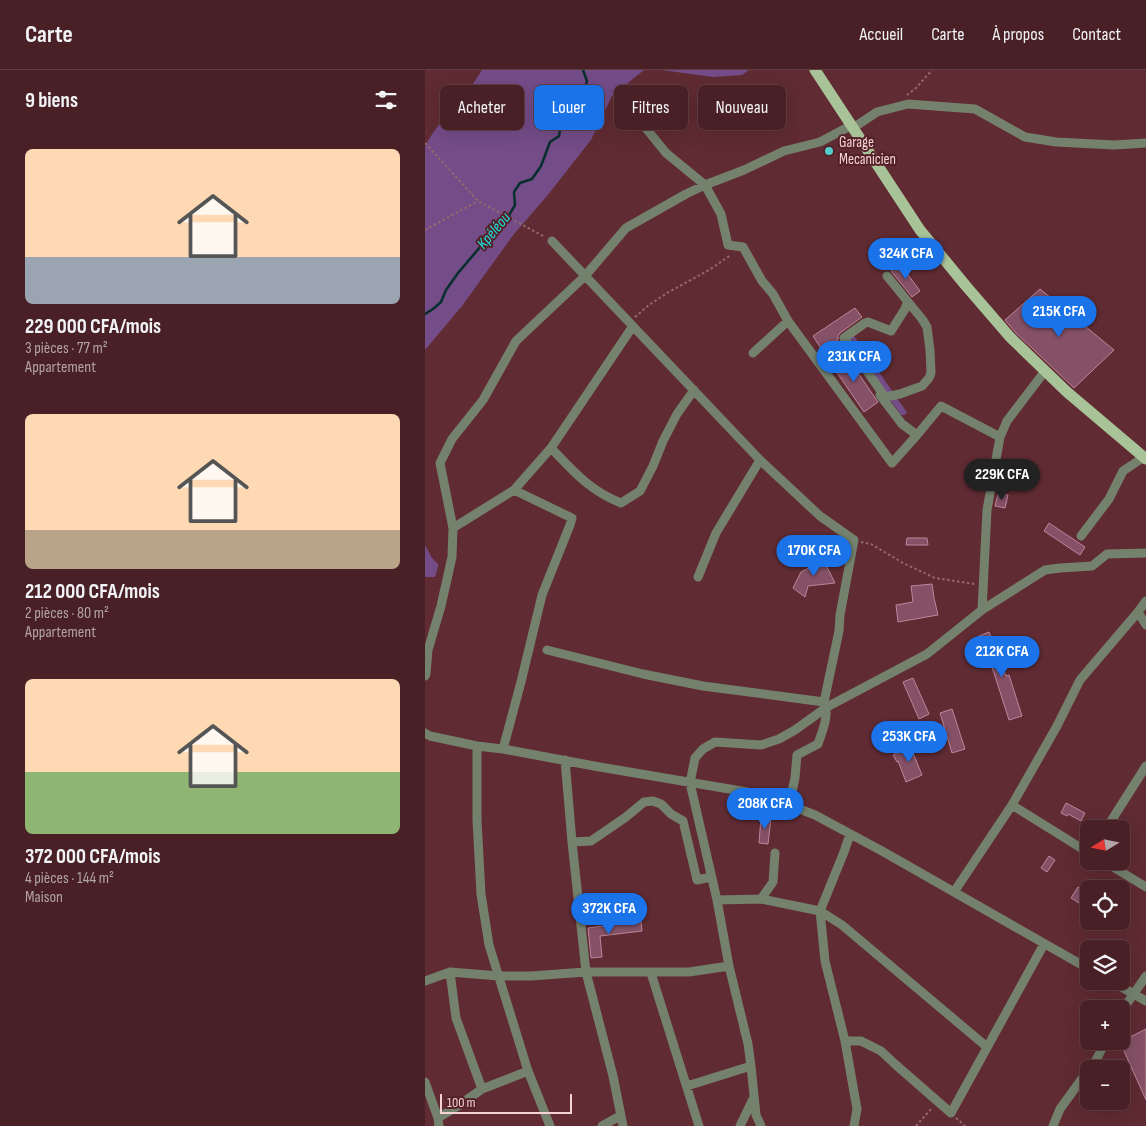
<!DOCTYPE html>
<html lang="fr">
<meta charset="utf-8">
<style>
:root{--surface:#482026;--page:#522d32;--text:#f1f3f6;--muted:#b1a3a7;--line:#603e43;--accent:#1a73e8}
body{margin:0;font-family:"Sofia Sans Condensed",sans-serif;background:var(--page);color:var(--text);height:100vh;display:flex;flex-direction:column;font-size:19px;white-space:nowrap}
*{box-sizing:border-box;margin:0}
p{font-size:16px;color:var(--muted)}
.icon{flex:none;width:28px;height:28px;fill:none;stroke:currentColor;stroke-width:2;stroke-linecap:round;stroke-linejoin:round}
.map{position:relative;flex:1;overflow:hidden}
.panel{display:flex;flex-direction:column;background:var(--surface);width:425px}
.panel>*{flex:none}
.top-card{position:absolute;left:15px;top:15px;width:475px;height:45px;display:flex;gap:10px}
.needle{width:32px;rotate:260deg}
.fabs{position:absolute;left:655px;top:750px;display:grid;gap:10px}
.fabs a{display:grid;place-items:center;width:50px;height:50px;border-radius:8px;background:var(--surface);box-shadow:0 5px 20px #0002,0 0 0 1px var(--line);font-size:25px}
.scale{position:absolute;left:15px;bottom:12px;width:132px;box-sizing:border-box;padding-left:5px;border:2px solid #f5d3d5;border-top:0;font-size:14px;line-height:18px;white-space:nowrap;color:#f5d3d5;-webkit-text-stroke:4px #542128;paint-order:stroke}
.price{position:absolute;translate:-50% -42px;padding:0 11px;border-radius:18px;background:var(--accent);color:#fff;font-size:16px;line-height:32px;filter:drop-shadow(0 1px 2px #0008)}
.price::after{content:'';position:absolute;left:50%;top:30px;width:15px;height:11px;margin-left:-8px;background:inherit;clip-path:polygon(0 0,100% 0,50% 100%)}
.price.active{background:#222;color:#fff}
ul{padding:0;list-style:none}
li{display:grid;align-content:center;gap:10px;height:265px;padding:0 25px}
li span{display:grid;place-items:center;height:155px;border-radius:8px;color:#555}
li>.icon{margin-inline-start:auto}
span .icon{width:90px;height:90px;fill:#fffc;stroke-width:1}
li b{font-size:21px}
h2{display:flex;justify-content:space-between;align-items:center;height:60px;padding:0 25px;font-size:21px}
.chip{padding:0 18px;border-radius:8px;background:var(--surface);box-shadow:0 5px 20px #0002,0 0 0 1px var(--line);font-size:18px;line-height:45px}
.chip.active{background:var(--accent);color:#fff}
header{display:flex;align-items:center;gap:30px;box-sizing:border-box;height:70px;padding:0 25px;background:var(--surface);border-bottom:1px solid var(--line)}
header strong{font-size:24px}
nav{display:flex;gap:28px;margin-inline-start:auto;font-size:18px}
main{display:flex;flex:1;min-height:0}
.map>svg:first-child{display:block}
.green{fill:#744c88}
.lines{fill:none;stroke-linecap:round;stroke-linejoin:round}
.stream{stroke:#062f2e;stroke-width:2.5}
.building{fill:#855167;stroke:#be859c}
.path{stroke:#96686d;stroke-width:2;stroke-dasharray:2.5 2.5;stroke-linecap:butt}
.minor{stroke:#74816d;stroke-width:9}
.major{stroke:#a9c399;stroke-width:11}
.poi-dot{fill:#53cdcb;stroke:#542128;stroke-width:2}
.labels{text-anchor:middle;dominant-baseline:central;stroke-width:4;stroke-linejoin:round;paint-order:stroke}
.poi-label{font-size:15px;fill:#f5d3d5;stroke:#542128;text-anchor:start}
.water-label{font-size:16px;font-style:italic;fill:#1de0de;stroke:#542128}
</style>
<header>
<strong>Carte</strong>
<nav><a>Accueil</a><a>Carte</a><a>À propos</a><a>Contact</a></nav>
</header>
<main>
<section class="panel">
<h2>9 biens<svg class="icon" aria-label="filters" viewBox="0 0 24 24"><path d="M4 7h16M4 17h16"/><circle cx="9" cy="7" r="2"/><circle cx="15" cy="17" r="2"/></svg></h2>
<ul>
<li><span style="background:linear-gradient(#ffd9b3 70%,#9aa5b1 0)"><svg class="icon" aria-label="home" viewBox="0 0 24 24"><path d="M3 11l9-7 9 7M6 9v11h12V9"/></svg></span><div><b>229 000 CFA/mois</b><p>3 pièces · 77 m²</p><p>Appartement</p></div></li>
<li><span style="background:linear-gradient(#ffd9b3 75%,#b9a48a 0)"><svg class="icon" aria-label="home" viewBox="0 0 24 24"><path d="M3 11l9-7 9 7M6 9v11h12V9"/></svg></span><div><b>212 000 CFA/mois</b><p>2 pièces · 80 m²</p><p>Appartement</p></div></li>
<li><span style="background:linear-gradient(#ffd9b3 60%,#8fb573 0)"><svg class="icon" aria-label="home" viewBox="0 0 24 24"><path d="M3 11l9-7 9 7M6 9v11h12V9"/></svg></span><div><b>372 000 CFA/mois</b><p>4 pièces · 144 m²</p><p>Maison</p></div></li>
</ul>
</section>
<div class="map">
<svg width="721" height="1056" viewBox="0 0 721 1056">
<rect width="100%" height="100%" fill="#602b32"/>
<path class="green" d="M57 0H219L187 26 166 70 122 126 89 164 37 236 0 280V76C4 69 8 62 13 56 28 38 45 20 57 0Z
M237 0H324L317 5 288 7Z
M427 263 481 341 482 343 479 345H476L421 269Z
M0 475 7 488 13 494V497L10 507H0Z"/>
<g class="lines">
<path class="stream" d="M0 244 8 239 16 232 21 220 33 203 73 156 83 147 90 135 89 122 95 113 107 109 116 96 125 72 134 66 138 42 143 35 152 30 159 22 162 11 158 0"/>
</g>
<path class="building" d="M475 194 495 221 487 227 466 201Z
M615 219 689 280 649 318 590 262 580 250Z
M430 238 437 247 415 263 413 266V270L397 280 388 266Z
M420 284 453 332 439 342 406 294Z
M578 395 597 401 594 410 575 403Z
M573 424 583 425 580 438 570 436Z
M624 453 660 477 655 485 619 461Z
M482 468H502L503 475H481Z
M401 489 405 495 402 497 410 513 383 516 380 527 368 518 376 502Z
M507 514 509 528 513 545 473 552 471 535 488 532 486 516Z
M564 562 581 606 584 605 597 646 584 650 569 603 554 566Z
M488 608 504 644 494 649 478 612Z
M527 639 540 679 527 683 515 643Z
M491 673 495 680 488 683 497 705 481 712 473 691 472 692 468 685Z
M641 733 660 743 656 751 643 744 642 746 636 743Z
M336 747 346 748 343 774 334 773Z
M624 786 630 790 622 802 616 798Z
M653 817 661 821 654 833 646 828Z
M216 851 217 861 175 866 177 887 166 888 163 858 186 855V854Z
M721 959V1030L695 972Z"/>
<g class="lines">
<path class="path" d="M482 25 491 18 507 0
M0 73 53 131 120 167
M0 160 53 131
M210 247 224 235 242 223 284 200 306 185
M436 472 446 474 478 493 510 508 550 514
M531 1048 540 1056
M491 1056 507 1038"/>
<path class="minor" d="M203 36 241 83 280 115 296 144 303 175 318 177 337 211 348 224 363 251 467 393 492 365 516 336 575 367
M428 58 452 42 483 34 550 39 600 67 631 72 689 75 721 73
M127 171 335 390 395 446 429 470 415 545 414 561 399 632C405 644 397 662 393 674L372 685 370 708 364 735
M328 283 363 251
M402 284 422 272
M455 325 477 354 492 365
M460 327 419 268 440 253 443 252 466 261 480 239 482 233
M459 329 460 327 475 324 497 316 504 308 506 303 505 280 502 257 497 249 462 206
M126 378C148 401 165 421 196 433L215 421 228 396 238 371 252 344 269 320
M28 458 89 420 126 378 208 256
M656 466 684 429 698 401 719 387
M273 507 291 463 335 390
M557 540 562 440 575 367 582 351 620 301
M713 542 721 555
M122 580 218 604 278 616 399 632
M0 606 1 604 3 580 16 536 27 487 28 458 15 393 27 369 58 330 91 271 160 206 201 158 261 124 280 115 319 100 359 81 395 72 427 55
M0 663 5 666 52 676 78 679 169 696 322 722 377 740 390 745 457 781 664 899
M52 676V750L56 824 64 875 103 1001 125 1056
M78 679 96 612 117 525 145 455 147 448 89 420
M140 690 147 772 161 902 188 1006 198 1056
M587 735 664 783
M681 759 721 696
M425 764 419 782 395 841 400 891 420 971 432 1039 429 1056
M147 772 166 771 201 747 219 732 228 731 236 734 246 744 258 751 272 810 286 807
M678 791 721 817
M529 822 587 735 632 656 655 610 713 542 721 531
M336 829 348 812 350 783
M292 830 336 829 395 841 417 855 562 977
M226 903 274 1056
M0 911 25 902 74 906H106L161 902H264L304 896
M686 911 721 931
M696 942 721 906
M420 971H436L456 981 471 995 526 1043 619 874
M326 996 331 1045 336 1056
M664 999 670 992 681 971
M0 1012 13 1048 14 1056
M262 1016 326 996 323 974 304 896 292 830 265 713 270 688 278 679 290 672 336 675 354 669 370 660 402 637 502 584 557 540 620 500 635 498 667 496 682 484 721 483
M57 1019 103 1001
M13 1048 33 1036 57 1019 31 948 25 902
M177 1056 195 1046
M315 1056 328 1029
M628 1056 635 1039 664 999"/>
<path class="major" d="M390 0 495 160 541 216 585 267 642 322 721 389"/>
</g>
<circle class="poi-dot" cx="404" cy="81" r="5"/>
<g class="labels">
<g class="poi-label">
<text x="414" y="72">Garage<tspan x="414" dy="17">Mecanicien</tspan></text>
</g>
<g class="water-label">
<text transform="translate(69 161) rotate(-50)">Kpéléou</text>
</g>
</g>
</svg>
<div class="fabs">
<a><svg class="needle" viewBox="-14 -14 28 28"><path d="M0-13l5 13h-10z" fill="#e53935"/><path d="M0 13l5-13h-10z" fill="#b1a3a7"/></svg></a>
<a><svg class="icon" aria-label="locate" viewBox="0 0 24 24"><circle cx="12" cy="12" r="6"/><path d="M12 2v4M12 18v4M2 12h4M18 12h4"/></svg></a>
<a><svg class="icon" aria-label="layers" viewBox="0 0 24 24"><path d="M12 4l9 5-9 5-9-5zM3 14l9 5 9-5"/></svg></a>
<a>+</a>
<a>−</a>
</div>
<div class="scale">100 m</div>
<b class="price" style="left:481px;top:210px">324K CFA</b>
<b class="price" style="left:634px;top:268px">215K CFA</b>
<b class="price" style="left:429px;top:313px">231K CFA</b>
<b class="price active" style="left:577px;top:431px">229K CFA</b>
<b class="price" style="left:389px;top:507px">170K CFA</b>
<b class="price" style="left:577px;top:608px">212K CFA</b>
<b class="price" style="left:484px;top:693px">253K CFA</b>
<b class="price" style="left:340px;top:760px">208K CFA</b>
<b class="price" style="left:184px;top:865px">372K CFA</b>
<div class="top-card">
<a class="chip">Acheter</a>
<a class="chip active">Louer</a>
<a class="chip">Filtres</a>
<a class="chip">Nouveau</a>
</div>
</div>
</main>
